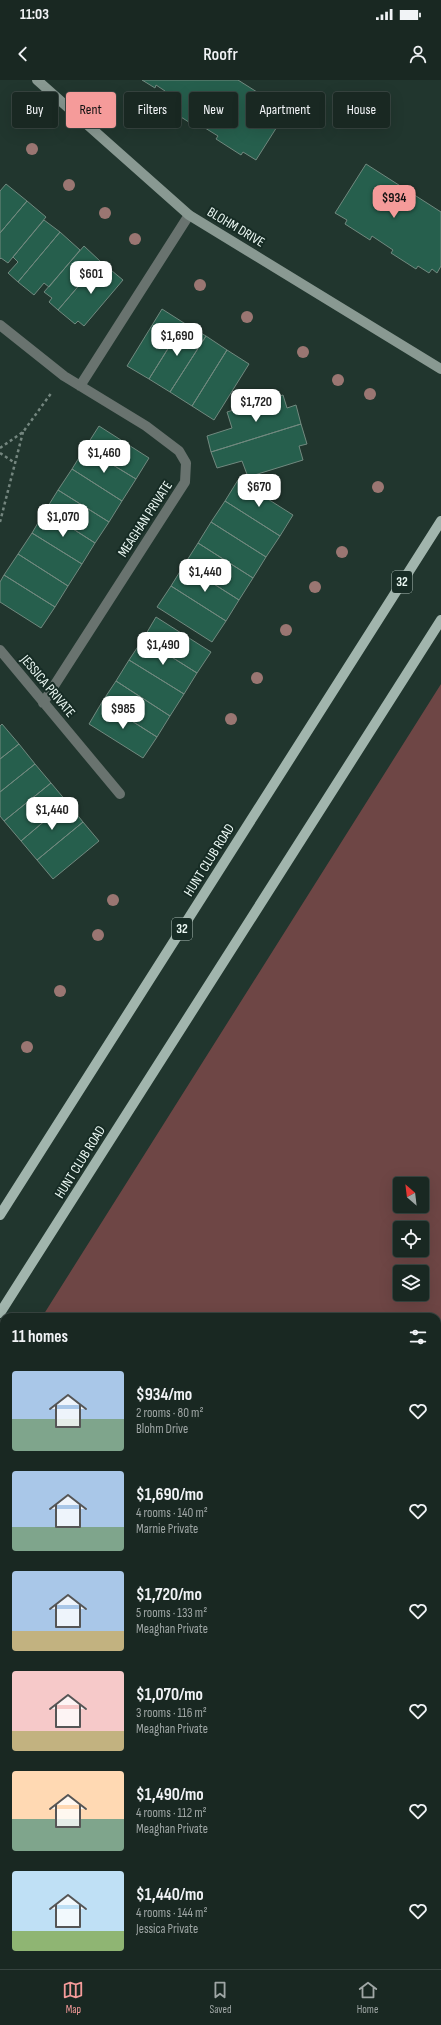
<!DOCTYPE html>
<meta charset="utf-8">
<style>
:root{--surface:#192822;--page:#26342f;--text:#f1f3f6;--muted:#9fa6a5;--line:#374440;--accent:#f59b9a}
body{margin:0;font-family:"Sofia Sans Condensed",sans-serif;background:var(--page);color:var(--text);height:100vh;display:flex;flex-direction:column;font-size:15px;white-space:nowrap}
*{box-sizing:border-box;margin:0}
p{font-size:13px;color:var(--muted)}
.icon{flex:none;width:22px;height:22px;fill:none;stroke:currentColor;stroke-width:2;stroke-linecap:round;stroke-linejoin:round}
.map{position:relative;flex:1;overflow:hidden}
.sheet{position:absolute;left:0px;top:1233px;width:441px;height:656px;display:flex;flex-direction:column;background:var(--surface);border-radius:12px 12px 0 0;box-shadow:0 4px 16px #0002,0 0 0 1px var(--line)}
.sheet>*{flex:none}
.top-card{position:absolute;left:12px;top:12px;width:417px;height:36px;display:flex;gap:8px}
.needle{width:26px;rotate:332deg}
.buttons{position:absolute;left:393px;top:1097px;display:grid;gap:8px}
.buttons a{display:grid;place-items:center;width:36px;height:36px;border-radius:4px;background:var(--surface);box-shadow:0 4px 16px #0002,0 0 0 1px var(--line);font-size:20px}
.price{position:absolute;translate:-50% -34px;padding:0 9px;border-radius:8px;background:#fff;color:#222;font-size:13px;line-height:26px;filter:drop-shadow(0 1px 2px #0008)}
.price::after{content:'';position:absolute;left:50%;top:24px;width:12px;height:9px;margin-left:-6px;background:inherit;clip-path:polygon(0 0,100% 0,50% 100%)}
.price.active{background:var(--accent);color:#111}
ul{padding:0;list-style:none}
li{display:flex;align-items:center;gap:12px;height:100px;padding:0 12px}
li span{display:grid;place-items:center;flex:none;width:112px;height:80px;border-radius:4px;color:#555}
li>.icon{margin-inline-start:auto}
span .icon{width:48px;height:48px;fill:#fffc;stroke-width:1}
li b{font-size:17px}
h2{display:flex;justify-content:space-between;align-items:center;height:48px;padding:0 12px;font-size:17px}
.tag{padding:0 14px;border-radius:4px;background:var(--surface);box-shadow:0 4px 16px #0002,0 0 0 1px var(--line);font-size:14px;line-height:36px}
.tag.active{background:var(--accent);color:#111}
.status{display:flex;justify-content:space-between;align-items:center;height:28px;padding:0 20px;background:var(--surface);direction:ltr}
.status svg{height:11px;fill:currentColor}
header{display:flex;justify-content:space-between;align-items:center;height:52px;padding:0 12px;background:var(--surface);font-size:18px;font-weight:600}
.tab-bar{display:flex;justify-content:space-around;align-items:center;height:56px;border-top:1px solid var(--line);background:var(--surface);font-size:11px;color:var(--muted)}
.tab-bar a{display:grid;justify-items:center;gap:2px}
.tab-bar .active{color:var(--accent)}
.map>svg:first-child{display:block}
.green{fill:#6e4645;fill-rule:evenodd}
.building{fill:#265f4d;stroke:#71897f}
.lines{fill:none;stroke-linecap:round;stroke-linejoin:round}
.path{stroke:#74867f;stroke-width:2.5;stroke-dasharray:3 3;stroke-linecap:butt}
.street{stroke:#69736f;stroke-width:10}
.secondary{stroke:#899992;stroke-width:10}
.primary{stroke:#a1b5ad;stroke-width:10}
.tree{fill:#9a7672}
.labels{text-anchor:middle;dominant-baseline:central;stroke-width:4;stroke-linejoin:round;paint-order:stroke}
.shield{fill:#172c25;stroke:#abbbb5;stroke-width:1}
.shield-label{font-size:13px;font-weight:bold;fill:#ebf8f3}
.street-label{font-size:14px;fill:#ebf8f3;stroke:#172c25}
</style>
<div class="status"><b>11:03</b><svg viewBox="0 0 49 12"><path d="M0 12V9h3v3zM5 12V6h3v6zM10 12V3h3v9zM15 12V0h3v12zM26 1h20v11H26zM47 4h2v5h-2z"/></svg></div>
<header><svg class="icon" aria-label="back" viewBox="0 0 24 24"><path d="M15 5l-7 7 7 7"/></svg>Roofr<svg class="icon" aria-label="person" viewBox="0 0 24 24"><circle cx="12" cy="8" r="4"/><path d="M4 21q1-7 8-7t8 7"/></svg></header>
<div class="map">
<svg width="441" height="1889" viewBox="0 0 441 1889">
<rect width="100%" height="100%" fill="#21362e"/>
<path class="green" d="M441 604V1889H0V1304L4 1298V1885H437V1237H42ZM400 1104H422V1126H400ZM400 1148H422V1170H400ZM400 1192H422V1214H400Z"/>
<path class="building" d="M142 0H238L287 31 256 80 243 72 241 75 216 59 218 56 197 43 195 46 170 30 172 26 160 19 165 11 156 5 155 8Z
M366 84 441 132V186L437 193 432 189 429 193 418 186 416 189 391 173 393 170 372 156 370 160 345 144 347 140 335 133Z
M6 104 27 121 0 153V111Z
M27 121 46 137 8 183 1 178 0 179V153Z
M44 140 60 152 18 202 8 193 18 182 13 177Z
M60 152 80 170 49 207 44 203 34 215 18 202Z
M84 166 100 181 58 230 49 222 52 218 44 212Z
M100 181 123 200 84 246 78 241 75 244 58 230Z
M162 229 184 243 149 299 127 286Z
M184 243 206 256 170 312 149 299Z
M206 256 227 270 192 326 170 312Z
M227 270 249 284 214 340 192 326Z
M283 315 287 328 296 325 301 344 211 372 207 356 232 348 227 332Z
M301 344 307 364 299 366 303 380 248 397 242 381 217 388 211 372Z
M99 346 149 378 136 399 85 368Z
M85 368 136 399 122 421 72 389Z
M72 389 122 421 109 442 58 410Z
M238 400 293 435 280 456 225 421Z
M58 410 109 442 95 463 45 431Z
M225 421 280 456 266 477 211 442Z
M45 431 95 463 82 484 32 453Z
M211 442 266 477 253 498 198 463Z
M32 453 82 484 68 506 18 474Z
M198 463 253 498 239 520 184 485Z
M18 474 68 506 55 527 4 495Z
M184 485 239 520 226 541 171 506Z
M4 495 55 527 41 548 0 522V502Z
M171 506 226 541 212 562 157 527Z
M156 537 211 572 197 593 143 559Z
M143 559 197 593 184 614 129 580Z
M129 580 184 614 170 636 116 601Z
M116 601 170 636 157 657 102 622Z
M102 622 157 657 143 678 89 644Z
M2 644 19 664 0 679V646Z
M19 664 35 684 0 712V679Z
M35 684 51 703 4 741 0 736V712Z
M51 703 67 722 21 761 4 741Z
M67 722 83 742 37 780 21 761Z
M83 742 99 761 53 799 37 780Z"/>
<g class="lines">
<path class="path" d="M0 368 23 352 52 312
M0 373 15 383
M0 442 23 352"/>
<path class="street" d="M0 245 64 296 146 346 179 371 186 383 185 402 43 623
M80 306 189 135
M0 570 120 714"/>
<path class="secondary" d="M37 0 189 135 441 289"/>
<path class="primary" d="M0 1135 441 441
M0 1233 441 540"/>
</g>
<g class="tree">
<circle cx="32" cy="69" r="6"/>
<circle cx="69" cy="105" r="6"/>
<circle cx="105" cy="133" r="6"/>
<circle cx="135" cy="159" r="6"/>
<circle cx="200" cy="205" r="6"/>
<circle cx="247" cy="237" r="6"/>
<circle cx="303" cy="272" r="6"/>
<circle cx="338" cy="300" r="6"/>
<circle cx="370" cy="314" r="6"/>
<circle cx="378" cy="407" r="6"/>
<circle cx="342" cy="472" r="6"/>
<circle cx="315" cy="507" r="6"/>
<circle cx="286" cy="550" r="6"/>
<circle cx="257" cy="598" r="6"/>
<circle cx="231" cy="639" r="6"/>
<circle cx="113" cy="820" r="6"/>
<circle cx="98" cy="855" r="6"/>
<circle cx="60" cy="911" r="6"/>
<circle cx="27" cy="967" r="6"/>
</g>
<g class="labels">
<g class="shield">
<rect x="392" y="491" width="20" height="22" rx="3"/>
<rect x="172" y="838" width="20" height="22" rx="3"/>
</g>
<g class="shield-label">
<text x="402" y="502">32</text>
<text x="182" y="849">32</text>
</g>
<g class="street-label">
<text transform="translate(236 147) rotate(31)">BLOHM DRIVE</text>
<text transform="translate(145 439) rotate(-57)">MEAGHAN PRIVATE</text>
<text transform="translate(48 606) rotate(50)">JESSICA PRIVATE</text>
<text transform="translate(209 780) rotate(-58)">HUNT CLUB ROAD</text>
<text transform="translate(80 1082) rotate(-58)">HUNT CLUB ROAD</text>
</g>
</g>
</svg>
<div class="buttons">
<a><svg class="needle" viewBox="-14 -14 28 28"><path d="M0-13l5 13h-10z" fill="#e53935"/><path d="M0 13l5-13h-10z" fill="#9fa6a5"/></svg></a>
<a><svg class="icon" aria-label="locate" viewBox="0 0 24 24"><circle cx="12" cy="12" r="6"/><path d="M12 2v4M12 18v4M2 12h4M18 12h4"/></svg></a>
<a><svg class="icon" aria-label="layers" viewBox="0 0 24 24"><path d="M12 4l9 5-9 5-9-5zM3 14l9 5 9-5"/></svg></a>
</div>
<b class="price active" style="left:394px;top:139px">$934</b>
<b class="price" style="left:91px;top:215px">$601</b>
<b class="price" style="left:177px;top:277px">$1,690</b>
<b class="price" style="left:256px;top:343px">$1,720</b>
<b class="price" style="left:104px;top:394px">$1,460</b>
<b class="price" style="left:259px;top:428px">$670</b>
<b class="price" style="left:63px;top:458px">$1,070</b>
<b class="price" style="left:205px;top:513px">$1,440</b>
<b class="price" style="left:163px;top:586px">$1,490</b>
<b class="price" style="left:123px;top:650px">$985</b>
<b class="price" style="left:52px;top:751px">$1,440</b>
<div class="top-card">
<a class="tag">Buy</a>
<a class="tag active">Rent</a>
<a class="tag">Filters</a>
<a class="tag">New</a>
<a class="tag">Apartment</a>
<a class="tag">House</a>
</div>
<section class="sheet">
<h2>11 homes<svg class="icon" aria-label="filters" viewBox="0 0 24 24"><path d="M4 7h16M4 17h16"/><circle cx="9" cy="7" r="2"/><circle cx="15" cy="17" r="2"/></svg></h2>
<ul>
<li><span style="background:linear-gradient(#a9c7e8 60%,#7fa58c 0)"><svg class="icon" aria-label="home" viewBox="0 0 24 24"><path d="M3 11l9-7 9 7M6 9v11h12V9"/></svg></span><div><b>$934/mo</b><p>2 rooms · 80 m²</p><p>Blohm Drive</p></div><svg class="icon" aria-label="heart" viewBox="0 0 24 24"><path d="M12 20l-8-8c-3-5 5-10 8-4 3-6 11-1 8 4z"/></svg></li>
<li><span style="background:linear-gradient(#a9c7e8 70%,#7fa58c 0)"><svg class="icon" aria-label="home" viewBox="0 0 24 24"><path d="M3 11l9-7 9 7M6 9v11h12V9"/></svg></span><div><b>$1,690/mo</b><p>4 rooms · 140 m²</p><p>Marnie Private</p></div><svg class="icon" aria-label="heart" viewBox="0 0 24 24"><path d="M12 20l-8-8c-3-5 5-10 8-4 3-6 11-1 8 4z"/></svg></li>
<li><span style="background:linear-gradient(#a9c7e8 75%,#c2b280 0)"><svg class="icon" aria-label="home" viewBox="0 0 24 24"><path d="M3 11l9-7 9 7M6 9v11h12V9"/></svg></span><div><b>$1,720/mo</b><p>5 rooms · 133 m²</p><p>Meaghan Private</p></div><svg class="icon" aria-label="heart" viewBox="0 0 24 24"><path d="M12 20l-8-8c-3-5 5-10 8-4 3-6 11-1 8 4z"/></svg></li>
<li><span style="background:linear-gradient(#f6c9c9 75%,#c2b280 0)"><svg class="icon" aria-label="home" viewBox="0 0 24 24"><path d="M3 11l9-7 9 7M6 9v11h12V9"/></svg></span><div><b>$1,070/mo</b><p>3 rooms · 116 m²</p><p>Meaghan Private</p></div><svg class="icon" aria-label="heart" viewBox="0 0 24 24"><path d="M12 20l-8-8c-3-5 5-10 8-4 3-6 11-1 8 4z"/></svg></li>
<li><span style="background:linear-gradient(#ffd9b3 60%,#7fa58c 0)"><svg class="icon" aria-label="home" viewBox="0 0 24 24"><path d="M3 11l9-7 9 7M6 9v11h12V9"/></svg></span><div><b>$1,490/mo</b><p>4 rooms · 112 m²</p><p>Meaghan Private</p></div><svg class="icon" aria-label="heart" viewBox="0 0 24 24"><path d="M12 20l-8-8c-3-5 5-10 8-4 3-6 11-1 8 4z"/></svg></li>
<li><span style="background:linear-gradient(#bfe0f5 75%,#8fb573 0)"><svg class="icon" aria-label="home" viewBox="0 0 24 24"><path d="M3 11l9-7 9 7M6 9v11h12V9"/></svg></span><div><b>$1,440/mo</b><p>4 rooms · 144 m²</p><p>Jessica Private</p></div><svg class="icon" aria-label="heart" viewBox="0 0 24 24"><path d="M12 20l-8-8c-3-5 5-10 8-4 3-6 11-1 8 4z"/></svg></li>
</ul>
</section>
</div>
<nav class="tab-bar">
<a class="active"><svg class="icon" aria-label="map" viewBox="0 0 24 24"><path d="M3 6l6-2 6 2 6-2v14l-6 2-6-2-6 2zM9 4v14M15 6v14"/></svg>Map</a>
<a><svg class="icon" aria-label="saved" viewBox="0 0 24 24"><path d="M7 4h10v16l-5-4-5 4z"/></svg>Saved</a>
<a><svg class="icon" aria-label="home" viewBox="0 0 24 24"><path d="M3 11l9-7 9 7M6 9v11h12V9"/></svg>Home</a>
</nav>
